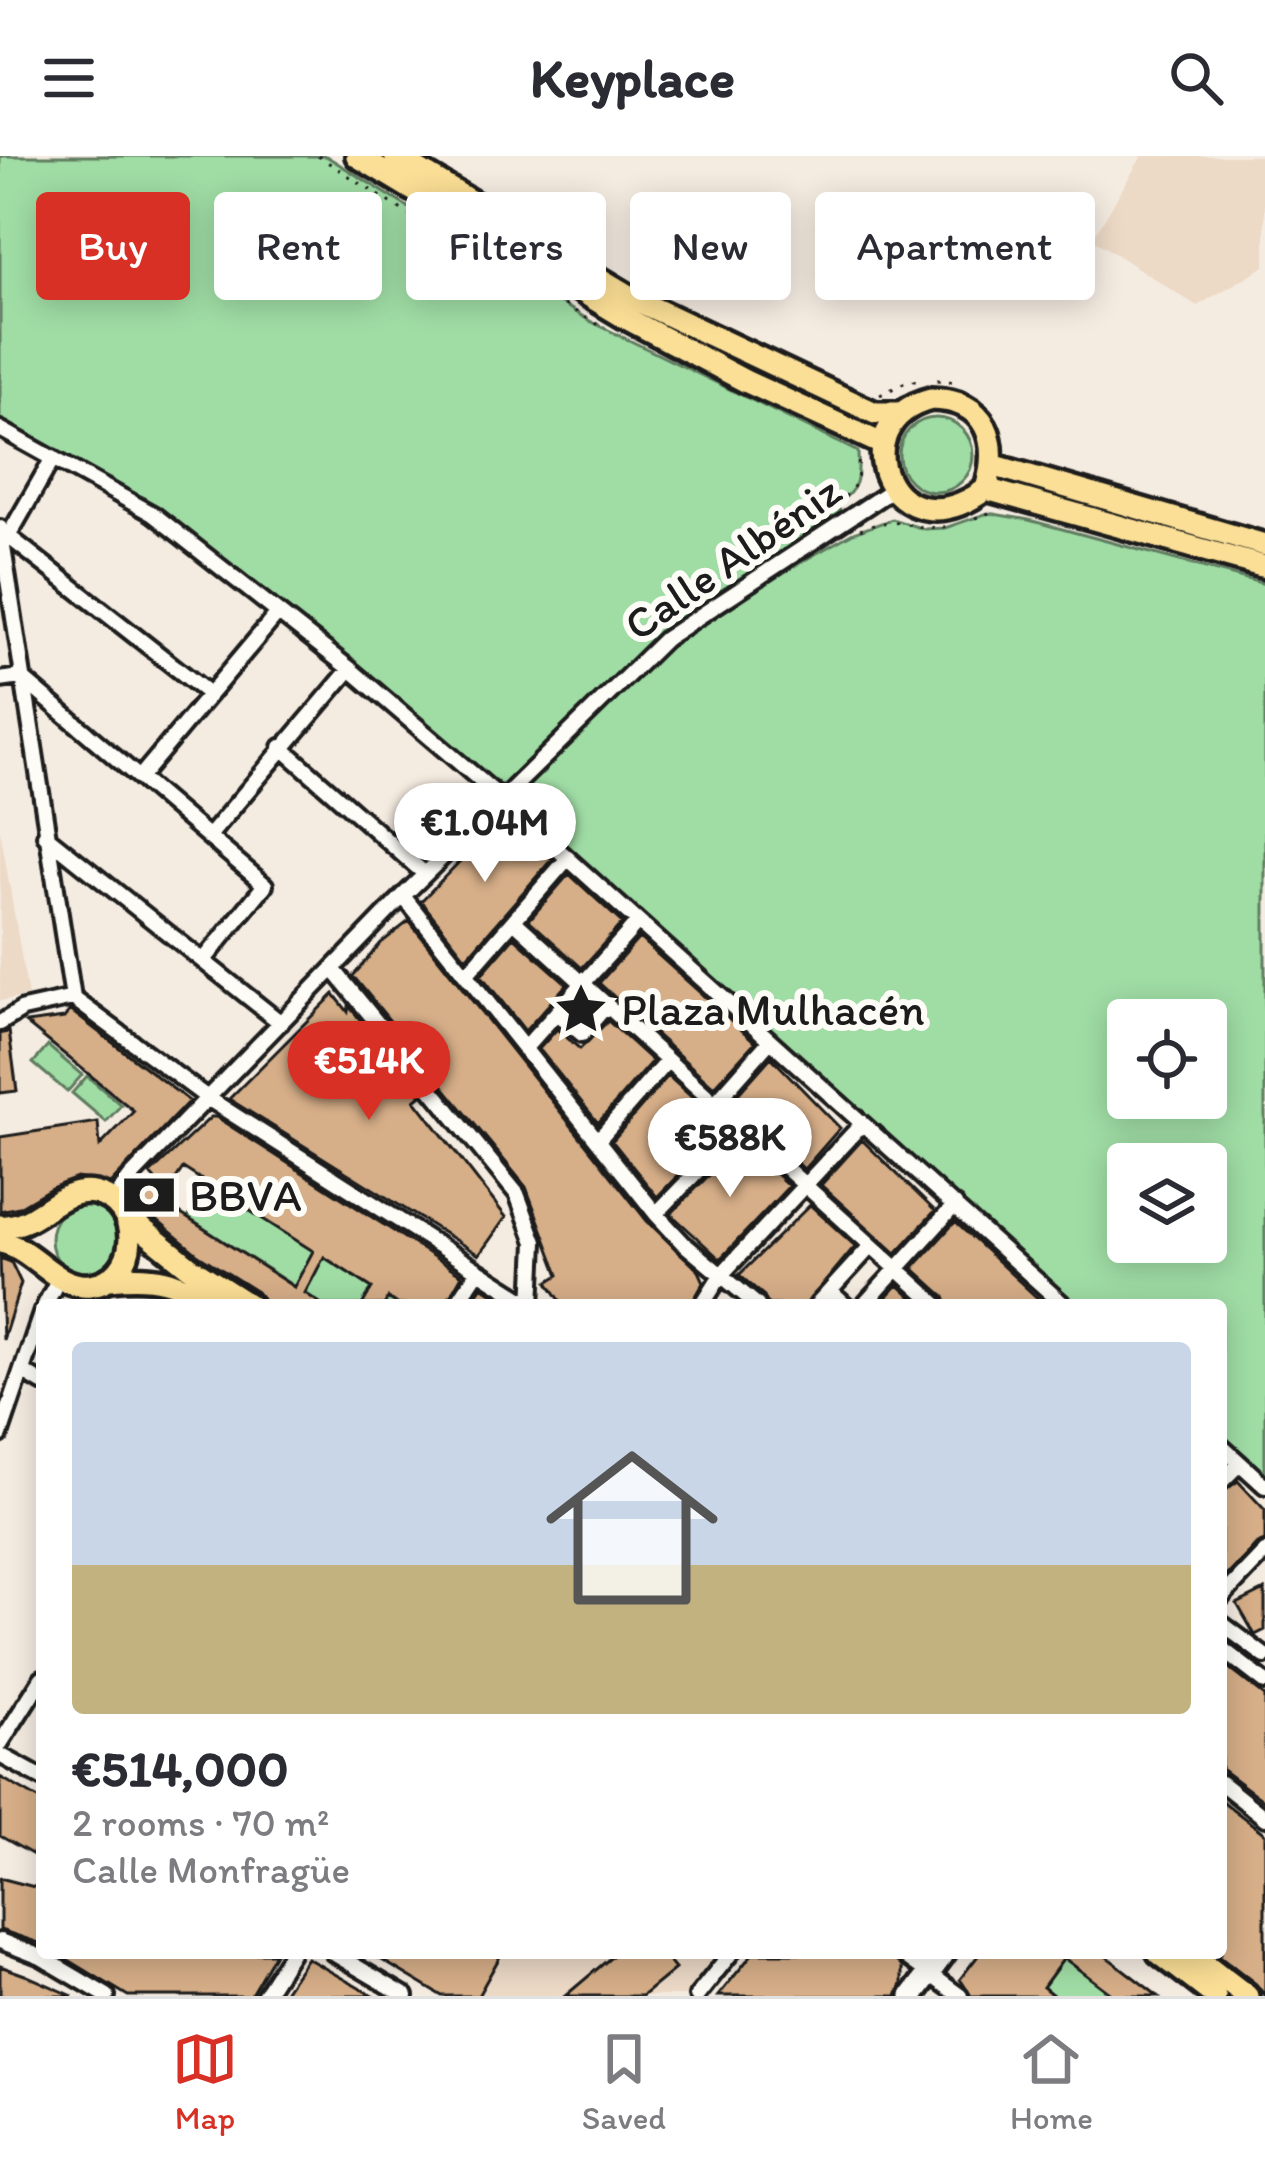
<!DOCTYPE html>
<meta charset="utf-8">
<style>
:root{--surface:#fff;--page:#f7f7f7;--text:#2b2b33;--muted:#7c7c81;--line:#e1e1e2;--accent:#d93025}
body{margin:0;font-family:Itim,sans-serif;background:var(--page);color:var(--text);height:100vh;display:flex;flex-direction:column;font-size:45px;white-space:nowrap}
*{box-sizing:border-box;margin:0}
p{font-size:39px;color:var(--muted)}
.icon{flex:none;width:66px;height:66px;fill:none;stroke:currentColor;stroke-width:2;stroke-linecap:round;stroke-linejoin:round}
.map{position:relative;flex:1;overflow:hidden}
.side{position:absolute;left:36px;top:1143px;width:1191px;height:660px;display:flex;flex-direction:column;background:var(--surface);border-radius:12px;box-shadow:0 6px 30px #0003}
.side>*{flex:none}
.top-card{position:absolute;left:36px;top:36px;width:1194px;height:108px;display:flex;gap:24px}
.buttons{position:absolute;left:1107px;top:843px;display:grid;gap:24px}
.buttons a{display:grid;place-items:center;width:120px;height:120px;border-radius:12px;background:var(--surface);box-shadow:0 6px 30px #0003;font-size:60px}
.price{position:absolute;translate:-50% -102px;padding:0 27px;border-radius:42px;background:#fff;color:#222;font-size:39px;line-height:78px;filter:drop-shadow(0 3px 6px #0008)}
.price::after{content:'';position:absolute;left:50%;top:72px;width:36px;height:27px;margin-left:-18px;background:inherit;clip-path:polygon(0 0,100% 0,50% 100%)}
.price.selected{background:var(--accent);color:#fff}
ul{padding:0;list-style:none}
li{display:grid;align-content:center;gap:24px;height:636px;padding:0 36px}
li span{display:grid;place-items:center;height:372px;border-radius:12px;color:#555}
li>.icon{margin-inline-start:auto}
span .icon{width:216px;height:216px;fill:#fffc;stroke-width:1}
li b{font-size:51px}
.chip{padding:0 42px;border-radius:12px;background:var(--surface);box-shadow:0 6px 30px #0003;font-size:42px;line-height:108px}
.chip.selected{background:var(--accent);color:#fff}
header{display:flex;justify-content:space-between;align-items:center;height:156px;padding:0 36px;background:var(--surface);font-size:54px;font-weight:700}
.dock{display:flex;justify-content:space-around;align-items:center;height:168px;border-top:3px solid var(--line);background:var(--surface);font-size:33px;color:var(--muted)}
.dock a{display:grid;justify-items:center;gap:6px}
.dock .selected{color:var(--accent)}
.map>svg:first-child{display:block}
.built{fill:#ecd9c6}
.green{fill:#a0dda5;stroke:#5e7c60;stroke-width:3;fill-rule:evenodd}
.building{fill:#d6ae88;stroke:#1c1c1c;stroke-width:3;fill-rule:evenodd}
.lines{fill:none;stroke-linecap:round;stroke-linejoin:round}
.street-casing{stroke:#1c1c1c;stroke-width:22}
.secondary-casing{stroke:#1c1c1c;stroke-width:30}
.primary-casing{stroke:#1c1c1c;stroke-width:30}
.path{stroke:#1c1c1c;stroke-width:3;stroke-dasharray:3 9;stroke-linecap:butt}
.street{stroke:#fdfcf7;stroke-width:14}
.secondary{stroke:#fdfcf7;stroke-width:21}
.primary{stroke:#fbdf96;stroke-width:21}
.labels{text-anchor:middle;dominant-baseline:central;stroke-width:12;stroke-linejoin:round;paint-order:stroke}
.street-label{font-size:45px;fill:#1c1c1c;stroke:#fdfcf7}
.poi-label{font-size:45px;fill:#1c1c1c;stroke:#fdfcf7;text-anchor:start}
</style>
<header><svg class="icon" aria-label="menu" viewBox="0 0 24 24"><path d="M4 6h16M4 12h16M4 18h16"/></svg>Keyplace<svg class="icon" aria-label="search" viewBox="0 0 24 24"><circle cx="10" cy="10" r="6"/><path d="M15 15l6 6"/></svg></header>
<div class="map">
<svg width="1265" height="1840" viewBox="0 0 1265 1840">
<rect width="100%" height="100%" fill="#f5ece1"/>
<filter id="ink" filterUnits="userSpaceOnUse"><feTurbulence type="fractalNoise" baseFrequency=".00833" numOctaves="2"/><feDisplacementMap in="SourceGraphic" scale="24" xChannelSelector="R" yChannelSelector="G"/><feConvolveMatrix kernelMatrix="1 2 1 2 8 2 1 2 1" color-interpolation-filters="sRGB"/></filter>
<g filter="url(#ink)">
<path class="built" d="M1142 0H1265V110L1197 150 1092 83Z
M0 673 28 840 0 845Z
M370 1797H723L688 1840H442Z"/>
<path class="green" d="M0 0H326L590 165 858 296C859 322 859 334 836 348L845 364 687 470 853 377 892 363 924 373 945 372 988 357 1029 364 1265 428V1330L1221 1290V1149H1064L502 643 153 358 0 273ZM1128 864H1206V942H1128ZM1128 1008H1206V1086H1128Z
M899 299a37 37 0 1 1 74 0a37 37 0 1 1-74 0Z
M48 890 82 919 67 936 33 907Z
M87 920 121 949 106 966 72 937Z
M208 1028 399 1149H323L188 1062Z
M51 1083a36 36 0 1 1 72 0a36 36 0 1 1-72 0Z
M1064 1802 1114 1840H1054L1043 1831Z"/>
<path class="building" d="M504 660 552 703 466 802 421 745Z
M569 718 622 767 582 812 529 764Z
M409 765 647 1065 699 1115 704 1126 691 1149H563L548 1126 559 1119 526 1031 353 820 381 787Z
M514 781 567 828 525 875 481 819Z
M639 782 755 886 714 931 599 827Z
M334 838 348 856 349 850 421 939 415 944 506 1061 479 1099 229 943Z
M70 854 189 945 110 1028 77 1022 51 1032 19 1051 0 1055V981L98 966 100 990 134 955 26 867 64 862Z
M608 865 652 905 598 967 539 893 557 873 580 893Z
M9 875 17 935 0 937V878Z
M771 901 840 972 804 1013 731 946Z
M668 920 699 948 671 981 663 995 683 1014 657 1041 612 985Z
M211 961H216L462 1119 445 1149H399L388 1142 384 1149H362L372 1132 324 1101 305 1137 323 1149H267L257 1136 197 1098 136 1047 155 1024 150 1018ZM183 1012 313 1095 294 1131 161 1045Z
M862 984 935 1055 896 1097 821 1029Z
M741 986 789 1030 720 1103 671 1058Z
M810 1049 855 1090 806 1149H768L764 1140 739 1119Z
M955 1066 980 1089 1045 1149H948L945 1141 913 1112Z
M0 1102 11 1106 21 1127 3 1184Z
M898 1129 920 1149H879Z
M482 1130 511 1149H469Z
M1238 1325 1265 1354V1385L1257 1388 1221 1426V1337Z
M1265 1434V1474L1255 1479 1237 1448Z
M1221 1506 1265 1540V1646L1221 1613Z
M0 1621 42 1645V1704L0 1680Z
M1221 1644 1265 1678V1840L1256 1828 1216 1797H1221Z
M0 1722 42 1733V1788L0 1774Z
M57 1797H275L250 1840H128Z
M370 1797H502L478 1840H442Z
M616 1797H662L675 1813 642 1840H565Z
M753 1797H890L902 1811V1828L897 1840H718Z
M980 1797H1102L1158 1840H1114L1064 1802 1043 1831 1054 1840H971L960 1823Z
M307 1802 373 1840H281Z
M0 1810 25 1819 73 1840H0Z"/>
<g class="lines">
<g class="street-casing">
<path id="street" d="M0 273 153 358 350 513 502 643 1064 1149
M0 372 73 842 209 943 532 1149
M8 380 209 538
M5 386 53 302
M0 524 21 521 265 729 204 804
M281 591 425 718
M141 620 278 457
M45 679 281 867
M209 680 350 513
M403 740 656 1058 683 1087 757 1149
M514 765 937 1149
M333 813 517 1038 535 1086 532 1149
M466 819 568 702
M557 857 582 878 606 850
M0 867 23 853 73 842
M524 893 638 766
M599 983 667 905
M703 1012 679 988 770 885
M113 1045 131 1021 403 740 665 483 893 333
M656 1058 740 971
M830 1135 845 1149
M45 1149 59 1122
M456 1149 477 1117
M702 1149 721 1119 862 968
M817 1149 870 1091
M864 1149 955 1049
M22 1215 42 1227
M0 1279 42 1155
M1221 1290 1265 1330
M1221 1326 1240 1307
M1221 1442 1265 1396
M1221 1467 1265 1500
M1221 1492 1265 1526
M0 1588 42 1522
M0 1599 42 1622
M1221 1627 1265 1662
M0 1785 41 1801 107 1840
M333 1797 406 1840
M901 1797 960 1840
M264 1840 291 1797
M697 1840 731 1797"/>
</g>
<g class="secondary-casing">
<path id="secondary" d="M912 1840 944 1797"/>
</g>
<g class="primary-casing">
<path id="primary" d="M357 0 624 161 745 225 882 288
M395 0 634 143 875 257H899
M931 243C988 244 1000 285 986 333 892 403 837 267 931 243Z
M992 309 1265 389
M986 333 1265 411
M125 1059 188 1110 249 1149
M0 1070C37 1073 57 1030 94 1037 144 1048 141 1123 90 1129 54 1133 35 1092 0 1086
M110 1123C157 1118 175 1124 215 1149
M1159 1797 1215 1840
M1191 1797 1247 1840"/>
</g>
<path class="path" d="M318 0 416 63 604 172
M937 224 956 226
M880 239 908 225H921
M837 350C853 329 860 333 858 299
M975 362 995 355
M860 374C900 356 911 377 949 370"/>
<use href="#street" class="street"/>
<use href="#secondary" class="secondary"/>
<use href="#primary" class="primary"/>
</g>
</g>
<defs>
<g id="sight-bare" transform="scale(4.14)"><path d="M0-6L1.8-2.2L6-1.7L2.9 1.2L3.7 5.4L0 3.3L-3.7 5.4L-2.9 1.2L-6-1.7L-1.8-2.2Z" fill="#1c1c1c" stroke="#fdfcf7" stroke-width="2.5" paint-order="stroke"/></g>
<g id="bank-bare" transform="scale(4.14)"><path d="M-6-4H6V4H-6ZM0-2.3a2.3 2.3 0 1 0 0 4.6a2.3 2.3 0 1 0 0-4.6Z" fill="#1c1c1c" stroke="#fdfcf7" stroke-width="2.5" paint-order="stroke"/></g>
</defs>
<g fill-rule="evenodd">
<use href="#sight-bare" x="581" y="853"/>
<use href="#bank-bare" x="149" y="1039"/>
</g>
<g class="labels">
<g class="street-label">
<text transform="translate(732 401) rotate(-35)">Calle Albéniz</text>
</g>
<g class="poi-label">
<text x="621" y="853">Plaza Mulhacén</text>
<text x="189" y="1039">BBVA</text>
</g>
</g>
</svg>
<div class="buttons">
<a><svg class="icon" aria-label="locate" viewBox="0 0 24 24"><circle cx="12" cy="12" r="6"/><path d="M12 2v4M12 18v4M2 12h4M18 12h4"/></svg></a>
<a><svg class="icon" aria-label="layers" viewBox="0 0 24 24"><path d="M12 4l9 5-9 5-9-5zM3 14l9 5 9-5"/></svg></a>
</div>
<b class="price" style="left:485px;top:729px">€1.04M</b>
<b class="price selected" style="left:369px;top:967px">€514K</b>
<b class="price" style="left:730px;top:1044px">€588K</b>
<div class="top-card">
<a class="chip selected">Buy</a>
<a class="chip">Rent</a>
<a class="chip">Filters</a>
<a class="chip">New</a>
<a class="chip">Apartment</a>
</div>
<section class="side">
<ul>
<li><span style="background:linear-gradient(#c9d6e8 60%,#c2b280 0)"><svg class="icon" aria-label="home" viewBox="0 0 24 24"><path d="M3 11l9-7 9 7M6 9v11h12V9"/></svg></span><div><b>€514,000</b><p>2 rooms · 70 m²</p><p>Calle Monfragüe</p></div></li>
</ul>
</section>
</div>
<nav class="dock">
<a class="selected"><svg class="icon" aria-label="map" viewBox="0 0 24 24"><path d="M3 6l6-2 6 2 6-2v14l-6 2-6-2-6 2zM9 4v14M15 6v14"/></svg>Map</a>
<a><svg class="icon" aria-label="saved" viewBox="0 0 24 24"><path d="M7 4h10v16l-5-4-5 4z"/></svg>Saved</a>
<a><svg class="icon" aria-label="home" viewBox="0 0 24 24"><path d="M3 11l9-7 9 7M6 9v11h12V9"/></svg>Home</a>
</nav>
